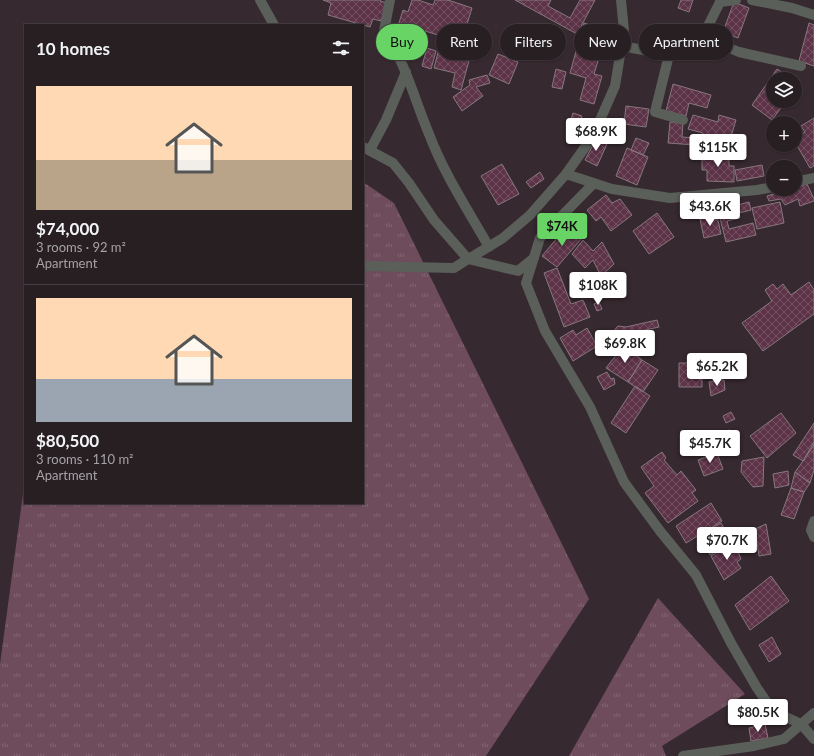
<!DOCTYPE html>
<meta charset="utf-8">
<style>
:root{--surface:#281f23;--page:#342c30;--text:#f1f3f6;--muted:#a5a2a6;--line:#443d41;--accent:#68d465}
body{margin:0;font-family:Lato,sans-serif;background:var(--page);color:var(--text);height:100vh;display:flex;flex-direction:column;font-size:15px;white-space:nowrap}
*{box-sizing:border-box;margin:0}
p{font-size:13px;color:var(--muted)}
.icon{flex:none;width:22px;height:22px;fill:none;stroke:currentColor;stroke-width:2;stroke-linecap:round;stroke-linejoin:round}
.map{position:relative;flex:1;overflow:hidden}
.sheet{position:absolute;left:24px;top:24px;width:340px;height:480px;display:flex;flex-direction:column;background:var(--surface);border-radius:0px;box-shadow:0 1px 3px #0004,0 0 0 1px var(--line)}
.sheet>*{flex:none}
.banner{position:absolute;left:376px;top:24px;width:378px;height:36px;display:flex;gap:8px}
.tools{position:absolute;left:766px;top:72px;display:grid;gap:8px}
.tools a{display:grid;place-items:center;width:36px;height:36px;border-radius:50%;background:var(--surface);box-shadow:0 1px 3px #0004,0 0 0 1px var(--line);font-size:20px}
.price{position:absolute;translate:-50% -34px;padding:0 9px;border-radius:4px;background:#fff;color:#222;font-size:13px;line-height:26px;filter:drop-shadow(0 1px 2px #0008)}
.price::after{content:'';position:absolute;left:50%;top:24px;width:12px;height:9px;margin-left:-6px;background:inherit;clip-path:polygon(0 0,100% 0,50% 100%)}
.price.on{background:var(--accent);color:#111}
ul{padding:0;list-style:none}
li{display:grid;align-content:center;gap:8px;height:212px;padding:0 12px}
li+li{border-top:1px solid var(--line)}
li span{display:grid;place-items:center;height:124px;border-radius:0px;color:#555}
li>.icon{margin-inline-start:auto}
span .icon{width:72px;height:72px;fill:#fffc;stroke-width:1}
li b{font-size:17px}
h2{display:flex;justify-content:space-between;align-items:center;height:48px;padding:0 12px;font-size:17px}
.chip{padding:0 14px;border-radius:18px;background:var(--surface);box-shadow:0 1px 3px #0004,0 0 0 1px var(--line);font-size:14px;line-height:36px}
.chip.on{background:var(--accent);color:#111}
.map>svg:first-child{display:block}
.grass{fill:url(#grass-tufts)}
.building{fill:url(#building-cross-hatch);stroke:#87777e}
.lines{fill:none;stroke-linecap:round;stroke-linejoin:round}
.minor{stroke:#5a5f5a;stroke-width:10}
</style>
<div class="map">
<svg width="814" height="756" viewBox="0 0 814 756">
<defs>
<pattern id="grass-tufts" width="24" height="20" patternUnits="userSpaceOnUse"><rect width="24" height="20" fill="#6e4c5c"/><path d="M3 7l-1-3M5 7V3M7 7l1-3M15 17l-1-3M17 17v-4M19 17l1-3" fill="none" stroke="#826573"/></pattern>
<pattern id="building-cross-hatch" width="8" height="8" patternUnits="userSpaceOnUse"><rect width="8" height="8" fill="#5d3348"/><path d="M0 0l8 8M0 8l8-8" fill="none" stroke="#745062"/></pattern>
</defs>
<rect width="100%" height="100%" fill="#36292f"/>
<path class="grass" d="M363 182 394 203 589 599 486 756H0V664L25 479V503H363Z
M658 598 745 694 662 746 666 756H569Z"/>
<path class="building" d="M323 0H381L380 1 387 3 381 21 373 19 370 27 328 15 331 3Z
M412 0H418L433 5 435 0H448L472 8 467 24 475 26 472 38 463 35 461 42 399 23 403 10 408 12Z
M515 0H551L548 6 570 18 580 0H595L577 34Z
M681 0H693L689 12 678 8Z
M734 2 749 8 738 38 723 32Z
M584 23 601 28 595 47 602 48 594 74 602 76 594 104 580 100 586 78 570 73Z
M809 23 814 25V66L799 61Z
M427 48 436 51 431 69 422 66Z
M439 49 470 57 461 90 452 87 455 73 434 68Z
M498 54 518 62 509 84 489 75Z
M556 69 566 72 562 89 552 87Z
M777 69 792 79H773V101H786L772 120 752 105Z
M487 75 490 83 476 87 483 96 462 111 453 97 470 85 469 80Z
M673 84 711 95 707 108 689 103 686 116 666 111Z
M626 106 649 109 646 127 624 124Z
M573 113 582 116 578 128 569 126Z
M693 115 718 122 719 115 736 120 730 140 714 136 709 150 698 147 703 133 688 129Z
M814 118V166L810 168 795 142V138L805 132 801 126Z
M670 122 683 123 682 137 696 138V145L668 143Z
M636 138 649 143 643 155 631 150Z
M596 139 607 144 597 166 585 160Z
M627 148 648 157 637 185 616 176Z
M702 155 729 156V166H734V182L707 181V170H702Z
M502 164 519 194 498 205 481 176Z
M762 165 764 176 737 181 735 170Z
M540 172 544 179 531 188 526 182Z
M807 184 814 199V201L800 206 798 199 785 205 781 199 769 201 767 196 790 189H795V188Z
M606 195 612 203 620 199 632 215 611 231 601 217 596 221 587 210Z
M749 202 751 210 739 213 740 218 727 221 729 229 753 223 756 235 726 242 718 210Z
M780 202 784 223 757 229 752 208Z
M657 213 674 237 649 254 633 231Z
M717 216 721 234 704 238 700 219Z
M567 226 582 238 557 267 542 256Z
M583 240 593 251 602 242 614 264 601 276 593 260 585 268 572 254Z
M557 268 571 304 583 300 590 317 564 327 544 273Z
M809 282 814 290V314L763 351 742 323 772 301 765 290 773 284 777 289 783 284 791 295Z
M599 302 602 309 597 311 594 304Z
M657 320 659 327 627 334 619 343 610 335 618 326 626 327Z
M587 328 597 346 573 361 560 338 573 330 576 335Z
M630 335 642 341 638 349 626 344Z
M624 345 642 360 628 382 606 368Z
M642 360 658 370 643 392 628 382Z
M679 363H702V387H679Z
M607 372 611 379 614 378 615 384 604 390 597 377Z
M724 380 725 390 711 396 709 382Z
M635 386 650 396 626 433 611 423Z
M731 412 735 419 726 423 723 416Z
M781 413 796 433 767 458 750 436Z
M814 423V445L803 461 793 455Z
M730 430 731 438 722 440 720 432Z
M814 442V470L810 483 795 472 803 461Z
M662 452 666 458 664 460 677 475 681 471 696 490 692 493 698 501 668 523 645 493 654 486 641 467Z
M717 453 723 469 704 476 698 460Z
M764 457 763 486 753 487 741 472 742 461Z
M788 471 789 485 775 488 773 474Z
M795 472 810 483 804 492 791 488Z
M791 488 804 492 794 519 781 515Z
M711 503 722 521 686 543 676 526Z
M721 523 732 542 710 555 699 536Z
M766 524 771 554 759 556 755 529Z
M734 542 741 559 737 562 741 568 724 580 711 556Z
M771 576 789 601 750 630 735 605Z
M772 637 781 654 769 662 759 645Z
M765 724 768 738 751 741 749 728Z"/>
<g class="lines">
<path class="minor" d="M260 0 274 25
M390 0 384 31C406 64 414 98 429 134 444 174 468 210 489 247
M752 0 792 8 814 15
M698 35 739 52 801 66
M622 46 669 55
M683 120 655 112 669 55 706 30 720 2 736 0
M363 147 393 163 409 183 434 220 468 259 518 271 534 258
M370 150 386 120 406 72
M566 174 612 189 670 198 757 190 773 187
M795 182 814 178
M594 183 540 238 526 283 545 331 590 407 624 482 660 531 696 575 731 643 757 688 773 711 801 724 814 739
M363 266 454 268 468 259 475 255 503 238 530 215 566 174 593 136 615 86 624 31 621 0
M814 521 811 530 814 537
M683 756 754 746 784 739 814 713"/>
</g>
</svg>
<div class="tools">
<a><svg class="icon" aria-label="layers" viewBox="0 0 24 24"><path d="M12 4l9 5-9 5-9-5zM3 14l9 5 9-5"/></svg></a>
<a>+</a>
<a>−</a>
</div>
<b class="price" style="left:596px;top:152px">$68.9K</b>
<b class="price" style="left:718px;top:168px">$115K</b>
<b class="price" style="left:710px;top:227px">$43.6K</b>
<b class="price on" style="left:562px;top:247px">$74K</b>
<b class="price" style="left:598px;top:306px">$108K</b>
<b class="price" style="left:625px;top:364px">$69.8K</b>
<b class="price" style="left:717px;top:387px">$65.2K</b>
<b class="price" style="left:710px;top:464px">$45.7K</b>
<b class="price" style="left:727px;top:561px">$70.7K</b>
<b class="price" style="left:758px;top:733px">$80.5K</b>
<div class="banner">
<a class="chip on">Buy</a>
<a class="chip">Rent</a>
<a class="chip">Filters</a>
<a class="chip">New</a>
<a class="chip">Apartment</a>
</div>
<section class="sheet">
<h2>10 homes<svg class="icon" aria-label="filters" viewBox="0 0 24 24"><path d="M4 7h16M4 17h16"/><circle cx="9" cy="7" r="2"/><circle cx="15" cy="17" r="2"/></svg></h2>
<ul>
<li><span style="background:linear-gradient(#ffd9b3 60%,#b9a48a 0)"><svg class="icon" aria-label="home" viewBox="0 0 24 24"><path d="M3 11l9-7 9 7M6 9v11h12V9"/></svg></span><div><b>$74,000</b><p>3 rooms · 92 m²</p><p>Apartment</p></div></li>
<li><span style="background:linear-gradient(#ffd9b3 65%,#9aa5b1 0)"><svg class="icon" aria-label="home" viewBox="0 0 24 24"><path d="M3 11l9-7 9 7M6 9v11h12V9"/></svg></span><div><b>$80,500</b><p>3 rooms · 110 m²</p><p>Apartment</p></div></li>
</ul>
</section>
</div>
